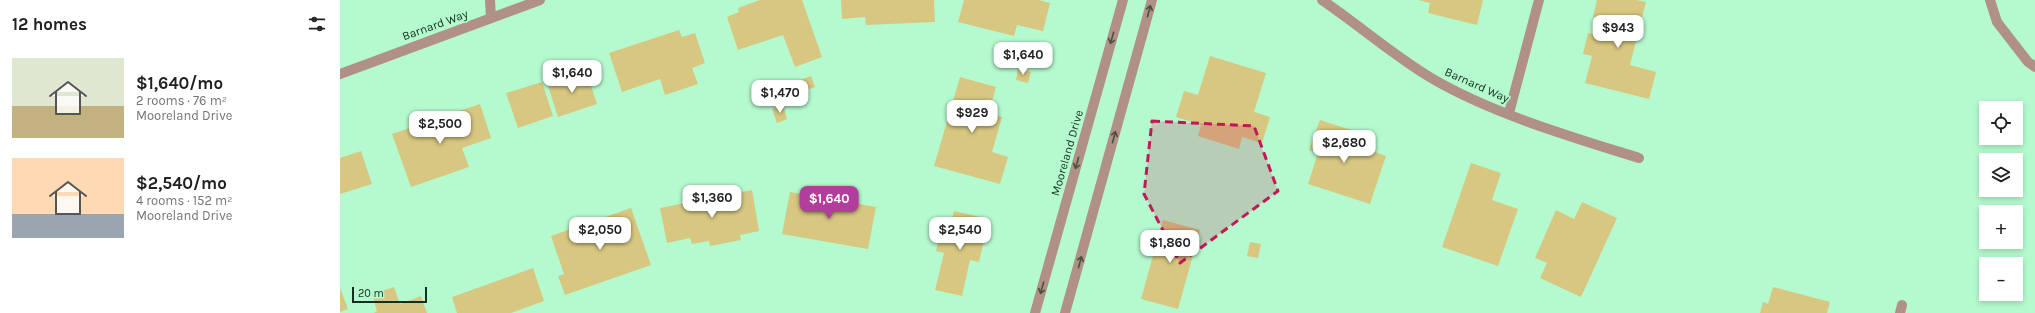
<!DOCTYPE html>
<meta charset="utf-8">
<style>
:root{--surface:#fff;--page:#f2f2f2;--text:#202124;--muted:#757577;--accent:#b03e9a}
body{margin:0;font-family:Karla,sans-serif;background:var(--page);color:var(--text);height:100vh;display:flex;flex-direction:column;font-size:15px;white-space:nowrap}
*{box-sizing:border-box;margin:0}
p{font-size:13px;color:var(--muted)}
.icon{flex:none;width:22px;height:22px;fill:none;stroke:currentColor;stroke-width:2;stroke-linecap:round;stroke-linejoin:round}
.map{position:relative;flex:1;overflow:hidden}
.panel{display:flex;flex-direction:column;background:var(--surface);width:340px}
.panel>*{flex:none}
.buttons{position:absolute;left:1639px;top:101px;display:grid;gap:8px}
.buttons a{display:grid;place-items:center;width:44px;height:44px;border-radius:0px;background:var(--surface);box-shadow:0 2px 6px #0003;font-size:20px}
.scale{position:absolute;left:12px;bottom:10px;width:75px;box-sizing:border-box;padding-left:4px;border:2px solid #132f1f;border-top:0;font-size:11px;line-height:14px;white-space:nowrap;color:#132f1f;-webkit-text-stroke:3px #b5face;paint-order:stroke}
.price{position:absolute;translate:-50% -34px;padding:0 9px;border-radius:8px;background:#fff;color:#222;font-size:13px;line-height:26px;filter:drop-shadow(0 1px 2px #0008)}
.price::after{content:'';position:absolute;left:50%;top:24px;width:12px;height:9px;margin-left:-6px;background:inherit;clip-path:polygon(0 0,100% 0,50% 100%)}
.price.active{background:var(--accent);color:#fff}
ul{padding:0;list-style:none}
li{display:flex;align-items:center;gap:12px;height:100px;padding:0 12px}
li span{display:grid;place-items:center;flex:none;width:112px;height:80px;border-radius:0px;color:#555}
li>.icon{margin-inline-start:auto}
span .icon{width:48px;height:48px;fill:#fffc;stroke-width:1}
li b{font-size:17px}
h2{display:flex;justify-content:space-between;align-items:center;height:48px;padding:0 12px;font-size:17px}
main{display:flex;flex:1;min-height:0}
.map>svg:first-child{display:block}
.building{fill:#d7c781}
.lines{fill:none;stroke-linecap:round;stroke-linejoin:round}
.street{stroke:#b09087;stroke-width:10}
.oneway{stroke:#4a5143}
.marked{fill:#c2185b;fill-opacity:0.2;stroke:#c2185b;stroke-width:3;stroke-dasharray:8 5;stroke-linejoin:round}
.labels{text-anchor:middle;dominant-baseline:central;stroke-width:3.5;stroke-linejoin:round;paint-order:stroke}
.street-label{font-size:12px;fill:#132f1f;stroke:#b5face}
</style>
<main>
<section class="panel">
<h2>12 homes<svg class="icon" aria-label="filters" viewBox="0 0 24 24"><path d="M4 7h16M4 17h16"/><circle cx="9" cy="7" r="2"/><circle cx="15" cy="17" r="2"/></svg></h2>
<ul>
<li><span style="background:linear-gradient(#dfe7d0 60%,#c2b280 0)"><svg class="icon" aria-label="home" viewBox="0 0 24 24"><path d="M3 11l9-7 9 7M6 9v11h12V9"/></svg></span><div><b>$1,640/mo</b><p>2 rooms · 76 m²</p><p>Mooreland Drive</p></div></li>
<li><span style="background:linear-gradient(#ffd9b3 70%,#9aa5b1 0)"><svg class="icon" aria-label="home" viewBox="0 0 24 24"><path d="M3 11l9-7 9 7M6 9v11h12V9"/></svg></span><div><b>$2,540/mo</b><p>4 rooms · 152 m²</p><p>Mooreland Drive</p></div></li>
</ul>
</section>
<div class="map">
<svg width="1695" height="313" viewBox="0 0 1695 313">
<rect width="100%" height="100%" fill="#b5face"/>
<path class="building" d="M420 0H462L482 57 455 67 443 35 398 50 387 17 399 12 398 8Z
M501 0H594L595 22 526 25 525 17 502 19Z
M624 0H699L710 3 703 31 677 25 674 36 618 22Z
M1078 0H1143L1137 25 1088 13 1090 3Z
M1257 0H1297L1306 2 1290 65 1316 72 1309 99 1245 83 1252 56 1243 54 1248 33 1256 35 1260 18 1253 17Z
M339 30 342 37 355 33 365 63 352 68 358 84 325 95 320 79 282 92 269 53Z
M870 56 926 73 914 112 930 117 922 143 902 137 899 149 858 136 861 125 836 117 844 91 858 95Z
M678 69 691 72 688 83 676 80Z
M246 71 257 104 218 117 207 83Z
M471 76 475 87 462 92 458 81Z
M620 77 656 87 649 113 662 117 652 152 668 157 660 184 594 166Z
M202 82 213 116 178 128 166 93Z
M140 104 151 138 122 148 129 167 71 187 52 134Z
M443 105 447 119 437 123 432 109Z
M980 120 1017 132 1012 144 1046 156 1030 204 968 184 978 153 969 150Z
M21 151 32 184 0 194V158Z
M1131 163 1161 173 1152 200 1178 209 1158 266 1102 247Z
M412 190 419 231 400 235 401 240 370 246 369 241 352 244 350 238 327 243 320 208Z
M450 192 536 207 528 249 442 234Z
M1242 202 1277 218 1241 297 1200 278 1207 263 1195 258 1216 210 1234 219Z
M291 208 311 265 225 295 218 276 224 274 211 236Z
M614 211 649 219 639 262 630 260 622 296 595 290 604 253 596 251 601 231 609 233Z
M823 220 860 230 838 309 801 299Z
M910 242 921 244 918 258 907 256Z
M193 268 204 301 171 313H117L112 297Z
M54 287 60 304 81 296 87 313H34L37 311 32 294Z
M1433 287 1490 302 1487 313H1420L1423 302 1428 304Z
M0 288 8 309 0 312Z"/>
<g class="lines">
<path class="street" d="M150 0 151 18
M982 0C1019 25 1054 56 1093 79 1153 114 1232 137 1299 158
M1650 0 1657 22 1688 62 1695 67
M0 74 200 0
M1169 113 1199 0
M695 313 783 0
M725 313 812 0
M1560 313 1562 305"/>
</g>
<defs><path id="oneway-shaft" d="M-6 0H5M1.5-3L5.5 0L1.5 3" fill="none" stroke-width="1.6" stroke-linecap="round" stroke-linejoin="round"/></defs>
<g class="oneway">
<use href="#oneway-shaft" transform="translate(809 11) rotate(-75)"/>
<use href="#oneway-shaft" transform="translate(772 38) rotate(106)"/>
<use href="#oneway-shaft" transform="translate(774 137) rotate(-75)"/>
<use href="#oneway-shaft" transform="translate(737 163) rotate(106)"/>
<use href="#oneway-shaft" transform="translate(740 262) rotate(-75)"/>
<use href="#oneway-shaft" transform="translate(702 288) rotate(106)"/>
</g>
<path class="marked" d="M812 121 914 126 938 191 840 263 804 194Z"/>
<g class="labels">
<g class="street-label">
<text transform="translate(95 25) rotate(-20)">Barnard Way</text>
<text transform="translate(1137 85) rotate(24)">Barnard Way</text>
<text transform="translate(727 153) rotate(-74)">Mooreland Drive</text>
</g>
</g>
</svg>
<div class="buttons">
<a><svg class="icon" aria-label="locate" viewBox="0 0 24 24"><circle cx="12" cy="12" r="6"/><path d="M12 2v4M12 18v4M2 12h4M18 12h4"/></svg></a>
<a><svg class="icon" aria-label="layers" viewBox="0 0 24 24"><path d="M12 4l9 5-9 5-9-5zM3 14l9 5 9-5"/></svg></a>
<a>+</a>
<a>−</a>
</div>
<div class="scale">20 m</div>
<b class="price" style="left:1278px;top:49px">$943</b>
<b class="price" style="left:683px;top:76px">$1,640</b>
<b class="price" style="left:232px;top:94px">$1,640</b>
<b class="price" style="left:440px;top:114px">$1,470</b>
<b class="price" style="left:632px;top:134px">$929</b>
<b class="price" style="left:100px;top:145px">$2,500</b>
<b class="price" style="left:1004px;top:164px">$2,680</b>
<b class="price" style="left:372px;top:219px">$1,360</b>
<b class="price active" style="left:489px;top:220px">$1,640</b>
<b class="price" style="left:260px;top:251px">$2,050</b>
<b class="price" style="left:620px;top:251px">$2,540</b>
<b class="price" style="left:830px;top:264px">$1,860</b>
</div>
</main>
